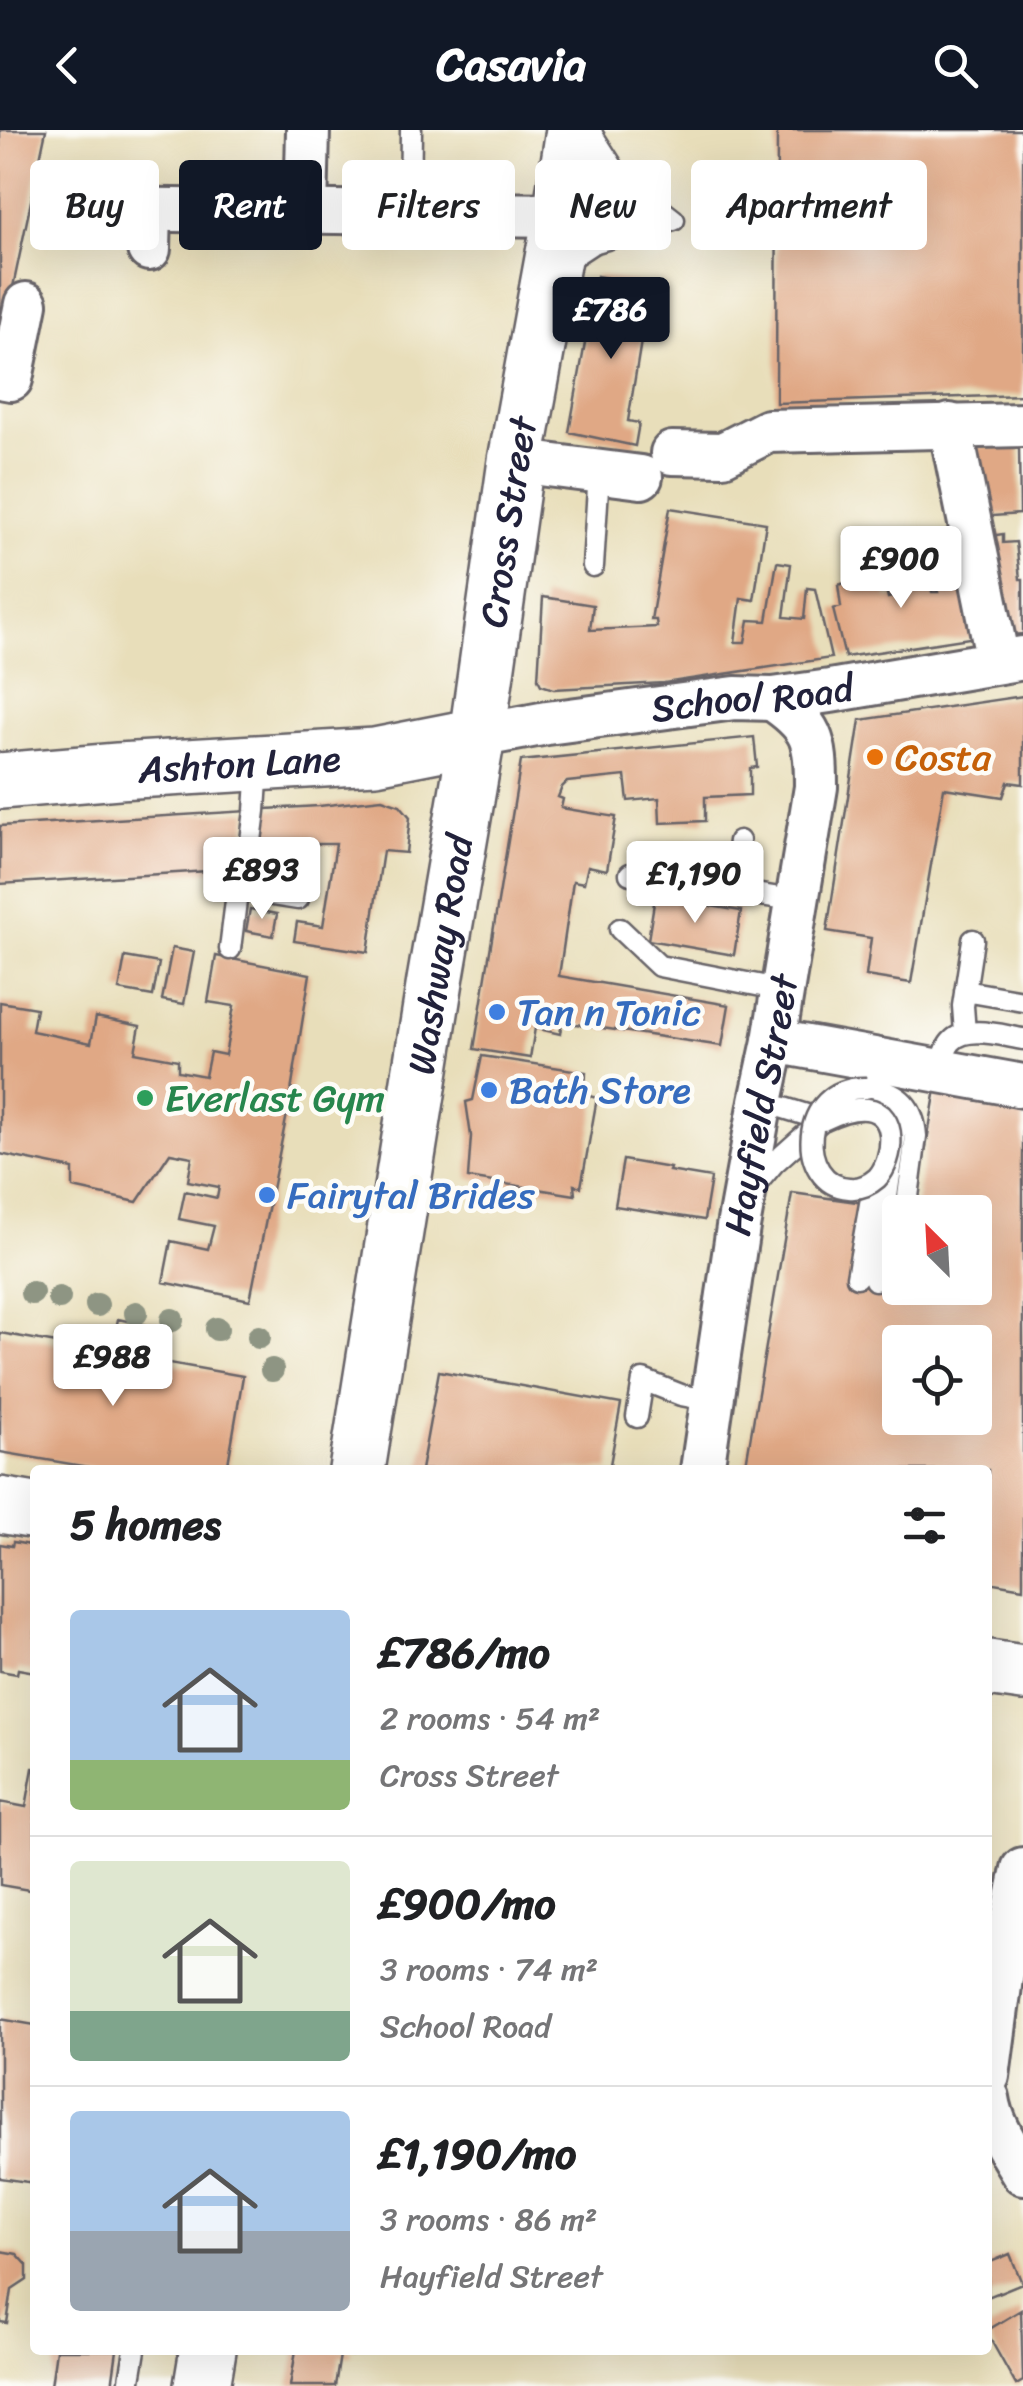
<!DOCTYPE html>
<meta charset="utf-8">
<style>
:root{--surface:#fff;--page:#f2f2f2;--text:#202124;--muted:#757577;--line:#e0e0e0;--accent:#111827}
body{margin:0;font-family:Sriracha,sans-serif;background:var(--page);color:var(--text);height:100vh;display:flex;flex-direction:column;font-size:38px;white-space:nowrap}
*{box-sizing:border-box;margin:0}
p{font-size:32px;color:var(--muted)}
.icon{flex:none;width:55px;height:55px;fill:none;stroke:currentColor;stroke-width:2;stroke-linecap:round;stroke-linejoin:round}
.map{position:relative;flex:1;overflow:hidden}
.panel{position:absolute;left:30px;top:1335px;width:962px;height:890px;display:flex;flex-direction:column;background:var(--surface);border-radius:10px;box-shadow:0 10px 40px #0002}
.panel>*{flex:none}
.guide{position:absolute;left:30px;top:30px;width:965px;height:90px;display:flex;gap:20px}
.needle{width:65px;rotate:336deg}
.buttons{position:absolute;left:882px;top:1065px;display:grid;gap:20px}
.buttons a{display:grid;place-items:center;width:110px;height:110px;border-radius:10px;background:var(--surface);box-shadow:0 10px 40px #0002;font-size:50px}
.price{position:absolute;translate:-50% -85px;padding:0 22px;border-radius:10px;background:#fff;color:#222;font-size:32px;line-height:65px;filter:drop-shadow(0 2px 5px #0008)}
.price::after{content:'';position:absolute;left:50%;top:60px;width:30px;height:22px;margin-left:-15px;background:inherit;clip-path:polygon(0 0,100% 0,50% 100%)}
.price.current{background:var(--accent);color:#fff}
ul{padding:0;list-style:none}
li{display:flex;align-items:center;gap:30px;height:250px;padding:0 40px}
li+li{border-top:2px solid var(--line)}
li span{display:grid;place-items:center;flex:none;width:280px;height:200px;border-radius:10px;color:#555}
li>.icon{margin-inline-start:auto}
span .icon{width:120px;height:120px;fill:#fffc;stroke-width:1}
li b{font-size:42px}
h2{display:flex;justify-content:space-between;align-items:center;height:120px;padding:0 40px;font-size:42px}
.tag{padding:0 35px;border-radius:10px;background:var(--surface);box-shadow:0 10px 40px #0002;font-size:35px;line-height:90px}
.tag.current{background:var(--accent);color:#fff}
header{display:flex;justify-content:space-between;align-items:center;height:130px;padding:0 40px;background:var(--accent);color:#fff;font-size:45px;font-weight:800}
.map>svg:first-child{display:block}
.building{fill:#e0a885;fill-rule:evenodd}
.lines{fill:none;stroke-linecap:round;stroke-linejoin:round}
.lane-casing{stroke:#676467;stroke-width:25}
.street-casing{stroke:#676467;stroke-width:48}
.secondary-casing{stroke:#676467;stroke-width:60}
.highway-casing{stroke:#676467;stroke-width:60}
.lane{stroke:#fff;stroke-width:20}
.street{stroke:#fff;stroke-width:42}
.secondary{stroke:#fff;stroke-width:55}
.highway{stroke:#fff;stroke-width:55}
.lane-bridge-casing{stroke:#676467;stroke-width:25;stroke-linecap:butt}
.lane-bridge{stroke:#fff;stroke-width:20}
.tree{fill:#8e9583}
.food-dot{fill:#e8710a;stroke:#fdfcf7;stroke-width:4}
.shop-dot{fill:#3f7fe0;stroke:#fdfcf7;stroke-width:4}
.leisure-dot{fill:#2e9e5b;stroke:#fdfcf7;stroke-width:4}
.labels{text-anchor:middle;dominant-baseline:central;stroke-width:9;stroke-linejoin:round;paint-order:stroke}
.street-label{font-size:38px;fill:#22223b;stroke:#fdfcf7}
.food-label{font-size:38px;fill:#c56008;stroke:#fdfcf7;text-anchor:start}
.shop-label{font-size:38px;fill:#366cbe;stroke:#fdfcf7;text-anchor:start}
.leisure-label{font-size:38px;fill:#27864d;stroke:#fdfcf7;text-anchor:start}
</style>
<header><svg class="icon" aria-label="back" viewBox="0 0 24 24"><path d="M15 5l-7 7 7 7"/></svg>Casavia<svg class="icon" aria-label="search" viewBox="0 0 24 24"><circle cx="10" cy="10" r="6"/><path d="M15 15l6 6"/></svg></header>
<div class="map">
<svg width="1023" height="2256" viewBox="0 0 1023 2256">
<rect width="100%" height="100%" fill="#fdfcf7"/>
<filter id="ink" filterUnits="userSpaceOnUse"><feTurbulence type="fractalNoise" baseFrequency=".01" numOctaves="2"/><feDisplacementMap in="SourceGraphic" scale="20" xChannelSelector="R" yChannelSelector="G"/><feConvolveMatrix kernelMatrix="1 2 1 2 8 2 1 2 1" color-interpolation-filters="sRGB"/></filter>
<filter id="wash" filterUnits="userSpaceOnUse"><feTurbulence type="fractalNoise" baseFrequency=".0048" numOctaves="4" result="noise"/><feDisplacementMap in="SourceGraphic" scale="40" xChannelSelector="R" yChannelSelector="G"/><feGaussianBlur stdDeviation="2.25" result="paint"/><feColorMatrix in="noise" values="0 0 0 0 0 0 0 0 0 0 0 0 0 0 0 0 0 1.4 0 .05"/><feComposite in="paint" operator="in"/></filter>
<g filter="url(#wash)">
<rect width="100%" height="100%" fill="#e8deba"/>
<g id="blocks">
<path class="building" d="M0 0H46L2 209H0Z
M777 0H1023V265L776 273Z
M597 146 650 156 628 291 639 293 635 316 569 302Z
M1019 316 1020 384 979 387 972 317Z
M670 378 766 393 754 470 741 468 735 512H745L749 490 767 491 777 432 791 434 784 487 804 489 807 458 815 459 831 528 664 553 554 559 541 555 538 549 543 467 593 475 590 500 657 497 656 490H651Z
M1003 404V413L1016 412 1020 449H1023V504L999 506 978 408Z
M856 422 870 424 867 436 872 455 884 451 888 468 905 464 902 450 928 443 932 462H938L933 443 959 437 976 507 845 527 833 479 841 477 838 455 849 452 850 424Z
M1023 566V654L1008 652 1003 667 944 658 911 853 866 846 871 808 827 801 860 590Z
M754 607 757 637 750 638V665L705 667V691L660 693 659 668 628 671 625 646 567 652 562 657 558 667 563 669 561 678 616 687 607 740 588 736 584 753 573 751 559 846 729 875 722 916 562 892 560 904 535 898 530 928 474 919 521 631Z
M382 669 400 675 410 687 406 723 383 721 368 822 294 811 297 792 323 796 336 714H313L305 761 254 755 266 679 319 676Z
M248 681 240 739 0 754V696Z
M655 767 741 781 734 825 648 810Z
M250 779 277 784 273 806 246 801Z
M172 818 194 822 184 874 162 870Z
M216 826 310 844 289 974 250 1170 163 1152 171 1111 208 1119 214 1096 179 1089 185 1061 217 1068 219 1057 188 1051 192 1027 170 1023 137 1072 73 1058V1039L0 1024V872L36 878 32 901 91 913 96 887 140 896 135 922 178 930V941L205 946 210 922 225 925 234 876 208 872Z
M125 827 159 833 153 866 119 860Z
M482 926 586 942 585 965 597 968 581 1057 574 1055 575 1065 468 1048 471 1006 466 972 473 970Z
M936 959 1023 974V1458L988 1452V1340H745L792 1063 915 1080ZM900 1082H975V1158H900ZM900 1212H975V1288H900Z
M623 1030 670 1038 669 1041 711 1048 704 1090 615 1076Z
M118 1189 154 1197 152 1206 116 1199Z
M0 1203 243 1246 227 1340H106L0 1322Z
M439 1241 621 1274 609 1340H421Z
M30 1411 35 1412V1542L18 1539 17 1544 0 1541V1414L12 1416 13 1412 30 1415Z
M33 1638H35V1761L0 1755V1672L26 1677Z
M0 1889 35 1895V2053L0 2048Z
M0 2121 17 2124 27 2135V2150L12 2160 7 2193 0 2192Z
M1010 2124 1022 2153 988 2167V2133Z
M1021 2180 1023 2251 1016 2255 988 2205V2200Z
M56 2220H117L112 2256H51Z
M296 2220H352L351 2226 340 2225 335 2256H290Z"/>
</g>
</g>
<g filter="url(#ink)">
<use href="#blocks" fill-opacity="0" stroke="#676467" stroke-width="2.5"/>
<g class="lines">
<g class="lane-casing">
<path id="lane" d="M410 83 411 0
M561 134 593 113 674 90 619 47 589 0
M593 436 599 342
M630 744 798 771
M240 760 298 769
M733 761 739 711
M620 799 659 836 783 860
M230 819 236 771 247 740 255 681 258 635
M965 861 1023 871
M965 903 963 876 973 810
M940 943C943 933 944 920 951 912 967 894 1003 906 1023 909
M866 958C884 969 893 982 896 1003L875 1150
M873 959C901 963 914 979 916 1006L906 1082
M761 971 823 990
M753 1058 774 1033 821 991
M857 1147 870 1074 885 1044
M897 1154 900 1127
M637 1287 643 1250 681 1265 712 1271
M129 2256 135 2220"/>
</g>
<g class="street-casing">
<g id="street">
<path d="M100 79 561 85"/>
<path d="M306 82 308 0"/>
<path d="M149 119 150 80"/>
<path d="M0 247 11 249 26 174"/>
<path d="M950 295 998 531"/>
<path d="M672 323 723 324 768 301 1023 295"/>
<path d="M516 331 641 347"/>
<path id="s1" d="M477 606 547 593 735 568 773 569 830 561 1023 528"/>
<path d="M774 911 1023 956"/>
<path id="s2" d="M702 1340 738 1097 761 971 774 911 816 657C816 610 813 596 773 569"/>
<path d="M988 1946 1001 1848 1023 1739"/>
<path d="M988 1968C992 1996 1009 2019 1023 2043"/>
</g>
</g>
<g class="secondary-casing">
<g id="secondary">
<path id="s3" d="M0 651 118 641 375 626 477 606"/>
<path d="M0 1375 35 1381"/>
<path d="M988 1538 1023 1543"/>
</g>
</g>
<g class="highway-casing">
<g id="highway">
<path id="s4" d="M357 1340 435 851 477 606 516 331 561 85 574 0"/>
<path d="M202 2256 208 2220"/>
</g>
</g>
<use href="#lane" class="lane"/>
<use href="#street" class="street"/>
<use href="#secondary" class="secondary"/>
<use href="#highway" class="highway"/>
<g class="lane-bridge-casing">
<path id="lane-bridge" d="M823 990C836 984 852 977 867 979 899 983 894 1030 877 1048 869 1055 859 1059 849 1058 796 1055 797 956 866 958"/>
</g>
<use href="#lane-bridge" class="lane-bridge"/>
</g>
<g class="tree">
<circle cx="32" cy="1163" r="12"/>
<circle cx="59" cy="1168" r="12"/>
<circle cx="97" cy="1175" r="12"/>
<circle cx="136" cy="1183" r="12"/>
<circle cx="172" cy="1190" r="12"/>
<circle cx="217" cy="1199" r="12"/>
<circle cx="259" cy="1207" r="12"/>
<circle cx="272" cy="1240" r="12"/>
</g>
</g>
<circle class="food-dot" cx="875" cy="627" r="10"/>
<g class="shop-dot">
<circle cx="497" cy="882" r="10"/>
<circle cx="489" cy="960" r="10"/>
<circle cx="267" cy="1065" r="10"/>
</g>
<circle class="leisure-dot" cx="145" cy="968" r="10"/>
<g class="labels">
<g class="street-label">
<text stroke="none"><textPath href="#s4" startOffset="960">Cross Street</textPath></text>
<text stroke="none"><textPath href="#s1" startOffset="278">School Road</textPath></text>
<text stroke="none"><textPath href="#s3" startOffset="240">Ashton Lane</textPath></text>
<text stroke="none"><textPath href="#s4" startOffset="522">Washway Road</textPath></text>
<text stroke="none"><textPath href="#s2" startOffset="370">Hayfield Street</textPath></text>
</g>
<g class="food-label">
<text x="895" y="627">Costa</text>
</g>
<g class="shop-label">
<text x="517" y="882">Tan n Tonic</text>
<text x="509" y="960">Bath Store</text>
<text x="287" y="1065">Fairytal Brides</text>
</g>
<g class="leisure-label">
<text x="165" y="968">Everlast Gym</text>
</g>
</g>
</svg>
<div class="buttons">
<a><svg class="needle" viewBox="-14 -14 28 28"><path d="M0-13l5 13h-10z" fill="#e53935"/><path d="M0 13l5-13h-10z" fill="#757577"/></svg></a>
<a><svg class="icon" aria-label="locate" viewBox="0 0 24 24"><circle cx="12" cy="12" r="6"/><path d="M12 2v4M12 18v4M2 12h4M18 12h4"/></svg></a>
</div>
<b class="price current" style="left:611px;top:232px">£786</b>
<b class="price" style="left:901px;top:481px">£900</b>
<b class="price" style="left:262px;top:792px">£893</b>
<b class="price" style="left:695px;top:796px">£1,190</b>
<b class="price" style="left:113px;top:1279px">£988</b>
<div class="guide">
<a class="tag">Buy</a>
<a class="tag current">Rent</a>
<a class="tag">Filters</a>
<a class="tag">New</a>
<a class="tag">Apartment</a>
</div>
<section class="panel">
<h2>5 homes<svg class="icon" aria-label="filters" viewBox="0 0 24 24"><path d="M4 7h16M4 17h16"/><circle cx="9" cy="7" r="2"/><circle cx="15" cy="17" r="2"/></svg></h2>
<ul>
<li><span style="background:linear-gradient(#a9c7e8 75%,#8fb573 0)"><svg class="icon" aria-label="home" viewBox="0 0 24 24"><path d="M3 11l9-7 9 7M6 9v11h12V9"/></svg></span><div><b>£786/mo</b><p>2 rooms · 54 m²</p><p>Cross Street</p></div></li>
<li><span style="background:linear-gradient(#dfe7d0 75%,#7fa58c 0)"><svg class="icon" aria-label="home" viewBox="0 0 24 24"><path d="M3 11l9-7 9 7M6 9v11h12V9"/></svg></span><div><b>£900/mo</b><p>3 rooms · 74 m²</p><p>School Road</p></div></li>
<li><span style="background:linear-gradient(#a9c7e8 60%,#9aa5b1 0)"><svg class="icon" aria-label="home" viewBox="0 0 24 24"><path d="M3 11l9-7 9 7M6 9v11h12V9"/></svg></span><div><b>£1,190/mo</b><p>3 rooms · 86 m²</p><p>Hayfield Street</p></div></li>
</ul>
</section>
</div>
